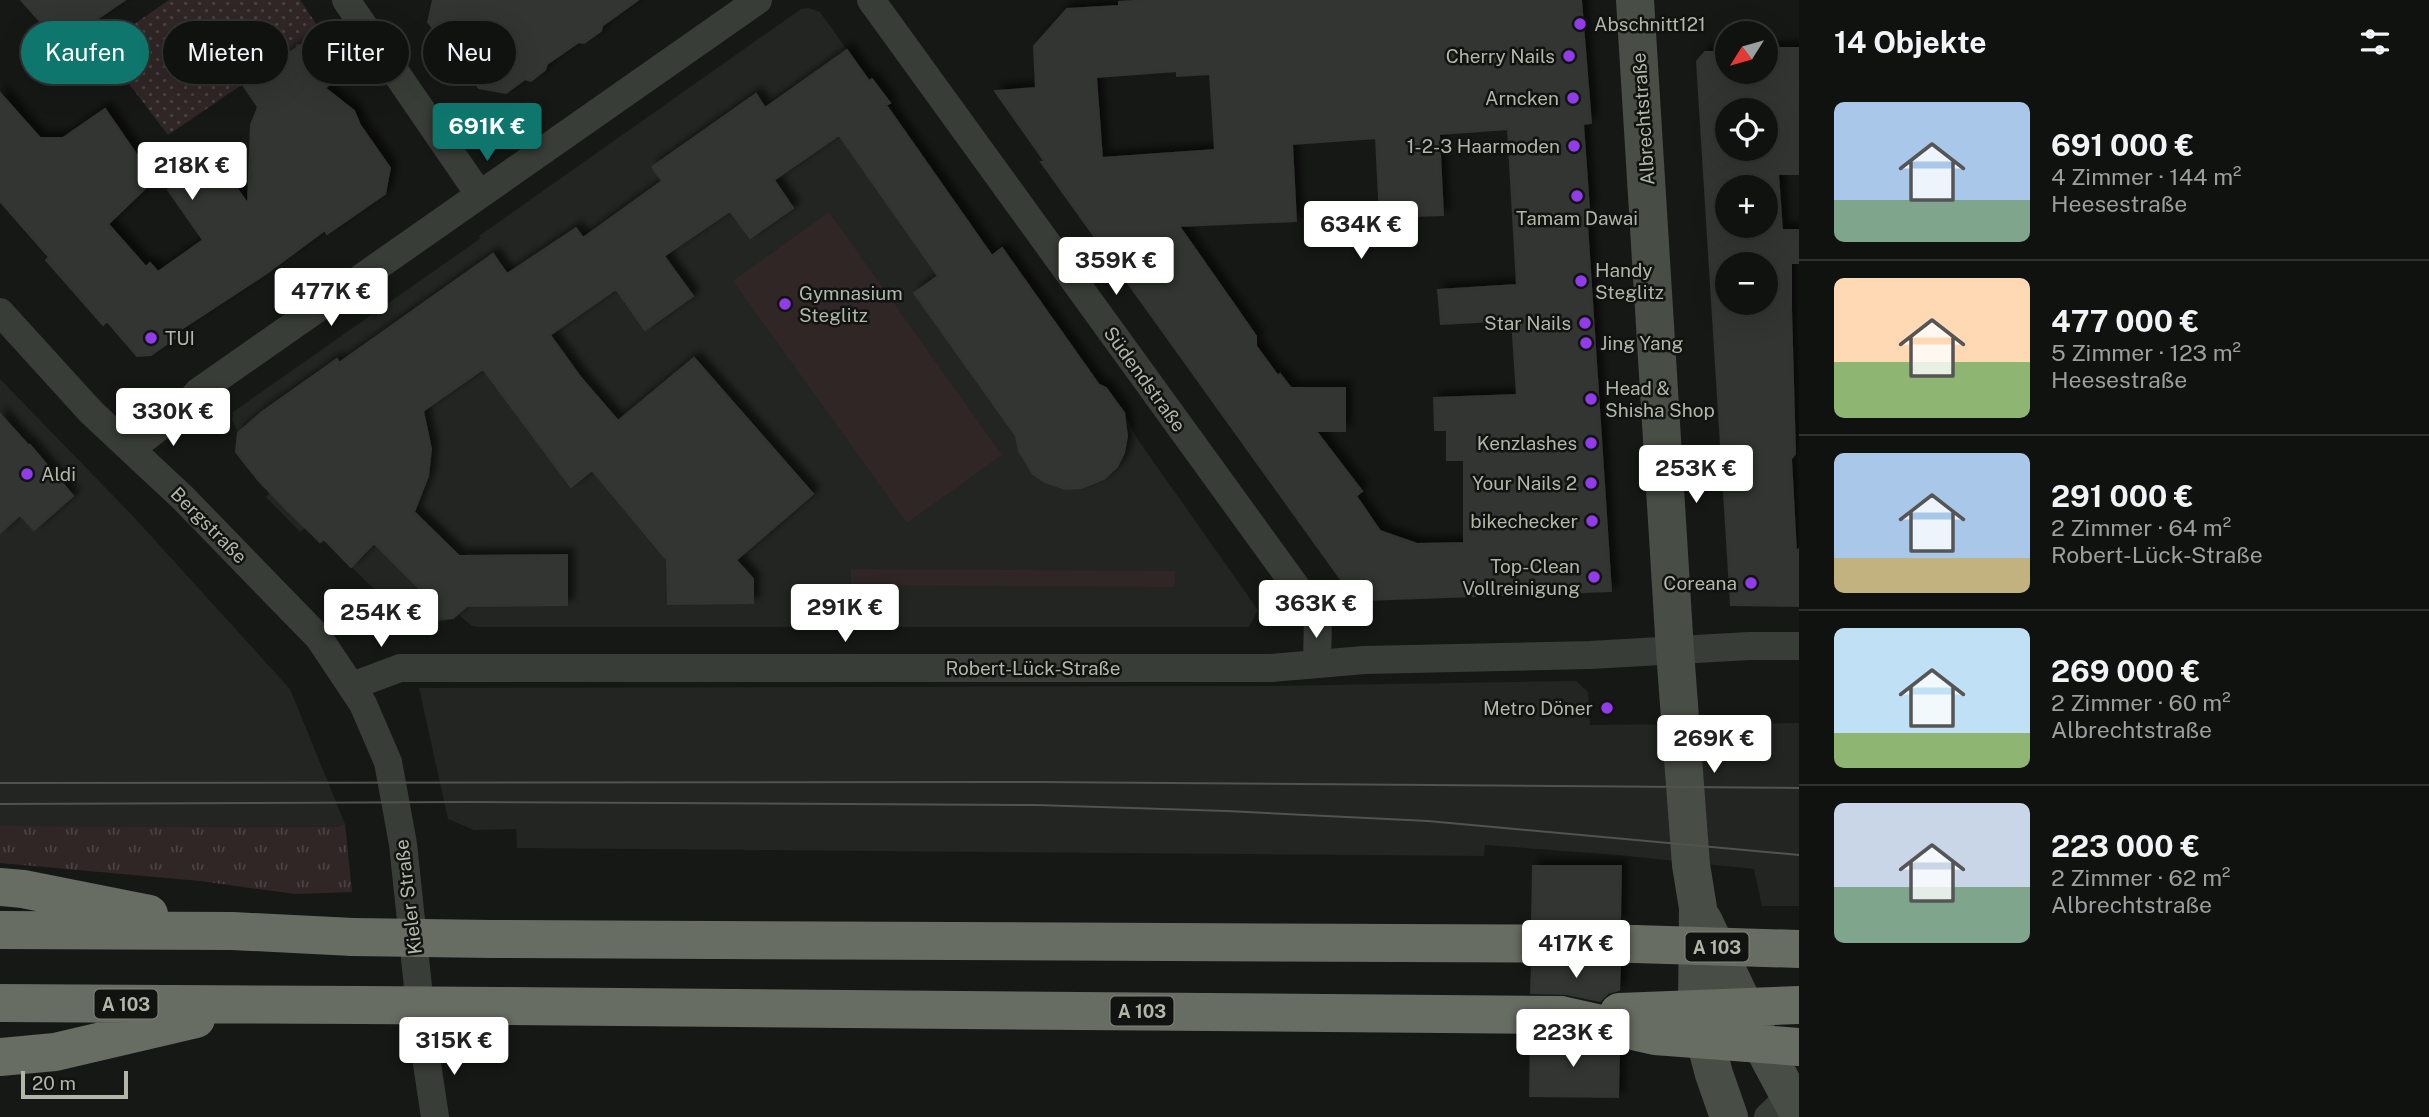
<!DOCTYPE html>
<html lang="de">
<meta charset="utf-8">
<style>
:root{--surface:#101210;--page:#191b19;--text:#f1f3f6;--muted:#9c9e9f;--line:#303230;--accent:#0f766e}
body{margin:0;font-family:"Public Sans",sans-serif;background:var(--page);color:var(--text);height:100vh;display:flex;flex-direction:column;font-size:26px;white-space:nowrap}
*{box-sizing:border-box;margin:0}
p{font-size:23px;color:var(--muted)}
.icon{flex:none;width:38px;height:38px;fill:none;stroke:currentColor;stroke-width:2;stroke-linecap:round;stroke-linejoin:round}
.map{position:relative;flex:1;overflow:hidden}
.details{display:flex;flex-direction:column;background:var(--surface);width:630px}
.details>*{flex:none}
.hud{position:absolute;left:21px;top:21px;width:665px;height:63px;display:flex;gap:14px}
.needle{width:46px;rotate:233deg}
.fabs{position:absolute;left:1715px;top:21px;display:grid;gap:14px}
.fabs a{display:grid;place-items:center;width:63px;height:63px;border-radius:50%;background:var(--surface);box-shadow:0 7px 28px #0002,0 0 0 2px var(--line);font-size:35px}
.scale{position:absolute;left:21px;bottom:18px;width:107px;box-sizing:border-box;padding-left:7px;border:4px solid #b0b7a9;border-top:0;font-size:19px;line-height:24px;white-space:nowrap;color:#b0b7a9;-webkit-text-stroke:5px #111311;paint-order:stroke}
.price{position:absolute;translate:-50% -60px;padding:0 16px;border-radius:7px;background:#fff;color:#222;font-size:23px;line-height:46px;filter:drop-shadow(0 2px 4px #0008)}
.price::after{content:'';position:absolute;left:50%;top:42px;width:21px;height:16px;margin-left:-10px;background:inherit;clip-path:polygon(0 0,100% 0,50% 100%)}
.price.active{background:var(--accent);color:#fff}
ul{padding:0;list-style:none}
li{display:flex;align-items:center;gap:21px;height:175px;padding:0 35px}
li+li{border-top:2px solid var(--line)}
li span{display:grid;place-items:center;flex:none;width:196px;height:140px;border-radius:10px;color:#555}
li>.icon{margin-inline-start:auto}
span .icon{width:84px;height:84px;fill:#fffc;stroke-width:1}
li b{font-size:30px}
h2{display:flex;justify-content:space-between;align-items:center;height:84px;padding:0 35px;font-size:30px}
.pill{padding:0 24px;border-radius:32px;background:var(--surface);box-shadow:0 7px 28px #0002,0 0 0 2px var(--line);font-size:24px;line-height:63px}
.pill.active{background:var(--accent);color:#fff}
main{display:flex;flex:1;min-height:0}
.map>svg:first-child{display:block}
.built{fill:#222522}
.grass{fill:url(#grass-tufts)}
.park{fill:url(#park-dots)}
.garden{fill:#302626}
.building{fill:#313431;stroke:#313430;stroke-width:2;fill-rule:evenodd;filter:url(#shadow)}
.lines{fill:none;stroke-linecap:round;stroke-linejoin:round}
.street{stroke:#393d37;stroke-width:28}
.secondary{stroke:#484d45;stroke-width:38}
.highway{stroke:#686d63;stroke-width:38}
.tram{stroke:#4f544c;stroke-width:2}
.highway-bridge{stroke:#686d63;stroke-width:38}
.poi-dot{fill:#923bea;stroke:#111311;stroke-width:2.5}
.labels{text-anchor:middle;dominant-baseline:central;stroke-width:5;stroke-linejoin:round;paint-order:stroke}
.shield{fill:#111311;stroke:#80867b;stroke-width:2}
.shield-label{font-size:18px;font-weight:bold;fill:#b0b7a9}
.poi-label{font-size:19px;fill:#b0b7a9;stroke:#111311;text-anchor:end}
.street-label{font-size:19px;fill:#b0b7a9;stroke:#111311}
</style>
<main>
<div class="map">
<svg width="1799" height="1117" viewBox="0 0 1799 1117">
<defs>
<pattern id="grass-tufts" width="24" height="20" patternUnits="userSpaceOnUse" patternTransform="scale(1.75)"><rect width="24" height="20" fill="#302626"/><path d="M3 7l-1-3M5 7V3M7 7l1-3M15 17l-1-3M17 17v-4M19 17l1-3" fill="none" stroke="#4b4343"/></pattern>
<pattern id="park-dots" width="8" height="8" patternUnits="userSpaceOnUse" patternTransform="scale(1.75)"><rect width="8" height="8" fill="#302626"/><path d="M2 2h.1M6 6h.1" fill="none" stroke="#4b4343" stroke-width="1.8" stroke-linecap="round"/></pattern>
<filter id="shadow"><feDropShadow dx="6" dy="-6" stdDeviation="3.5" flood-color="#0009"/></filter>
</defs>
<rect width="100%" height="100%" fill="#161816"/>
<path class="built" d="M809 8 820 12 869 81 872 79 890 103 887 106 992 256 1002 248 1083 362 1079 364 1090 381 1106 388 1124 413 1136 437 1258 610 1249 627H479L472 626 459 615 453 619 438 622 424 612 418 603H389L324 541 320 544 305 528 300 532 266 497 270 493 255 478 260 473 257 469 247 468 235 452 237 430 232 420 233 412 481 238 479 236 801 9Z
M0 379 131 514 290 689 345 824 337 827 0 826Z
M1576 681 1588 692 1590 725 1799 723V906H1762L1754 869 1617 855 1485 845 1484 856 517 848 516 829 474 830 448 819 419 688 1271 686Z"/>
<path class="grass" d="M345 824 352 892 295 894 200 881 0 863V826L337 827Z"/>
<path class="park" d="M169 0H300L321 31 168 135 101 47Z"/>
<path class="garden" d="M829 212 1002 455 907 523 733 281Z
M851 569 1175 571V587L851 585Z"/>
<path class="building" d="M21 0H125L60 44Z
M433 0H638L602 26 601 31 584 43 579 42 547 64 545 70 531 81 525 79 506 93 479 88 443 37 438 35 428 22Z
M1149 0H1581L1591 123 1583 124 1589 209H1586L1611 591 1365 600 1352 595 1041 162H1045L995 91 1036 88 1034 46 1067 9 1119 6V2ZM1177 71V76L1210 74 1215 150 1102 158 1096 77ZM1508 129 1517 285 1438 290 1441 324 1512 320 1517 395 1434 398 1435 430H1447V460H1464V543L1417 544 1380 531 1356 496 1362 491 1316 431H1345V388H1291L1280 374 1278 376 1256 346V336L1179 226 1296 221 1292 144 1376 138 1380 217 1443 215 1439 134Z
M304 43 316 60 320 58 335 80 325 88 354 111 360 125 390 168 385 194 327 234 325 230 267 273 180 330 182 333 151 355 137 356 107 321 103 325 46 260 49 257 0 201V93L40 138H63L105 109 154 180 108 224 146 267 150 263 158 272 203 240 168 190 214 157 248 204 251 125 258 107 243 85Z
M1727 48V72H1766V48H1799V174H1778L1782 230H1799V263H1791V309L1795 454 1791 459 1796 552 1799 549V606L1731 605 1697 61 1705 52H1727ZM1727 110H1766V149H1727ZM1727 187H1766V226H1727ZM1727 264H1766V303H1727Z
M847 50 869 81 872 79 890 103 886 105 992 256 1002 248 1099 385 1106 388 1124 413 1127 436 1124 453 1117 467 1104 479 1081 488 1065 489 1045 482 1033 474 1019 451 1016 436 914 293 938 276 839 135 774 180 793 208 750 238 730 211 664 256 693 296 645 330 616 289 550 335 581 378 618 421 694 358 813 494 736 560 753 579V603L668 604 667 560 592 470 571 487 483 369 423 411 431 449 428 476 414 512 459 556 567 555V605L467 606 453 618 438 619 424 610 418 596V587L374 543 351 567 324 539 320 542 287 510 259 481 236 452 238 433 262 412 337 359 339 363 493 254 507 274 576 228 583 238 662 181 652 167 756 94 765 108Z
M0 414 29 446 30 445 73 496 34 530 20 515 0 533Z
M1533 866H1621L1620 922H1532Z
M1532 965 1620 966 1619 990 1608 993 1600 1001 1566 994 1531 993Z
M1531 1037H1558L1619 1050 1618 1097 1530 1096Z"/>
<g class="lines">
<path class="street" d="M346 0 479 194
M871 0 1318 617 1317 664
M0 312 91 412 183 498 319 638 363 704 388 762 403 844 424 1044 435 1117
M131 449 184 408 198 392 758 0
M352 686 400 668H1271L1364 660 1590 655 1749 646H1799
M1768 1117 1789 1097"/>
<path class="secondary" d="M1635 0 1675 651 1691 865 1698 908 1697 1010 1714 1074 1729 1117
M1703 920 1769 1058 1799 1114"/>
<path class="highway" d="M0 887 23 889 149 914
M0 930 233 931 353 937
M492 939 1635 944
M0 1003 361 1005
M497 1006 1561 1015
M0 1057 55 1052 196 1019"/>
<path class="tram" d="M0 783 1038 782 1799 788
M0 804 467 802 1036 805 1227 811 1428 821 1799 855"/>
<path class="highway-bridge" d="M353 937 492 939
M1635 944 1799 949
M361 1005 497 1006
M1619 1012 1799 1005
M1561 1015 1655 1036 1799 1047"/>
</g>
<g class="poi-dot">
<circle cx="1580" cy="24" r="7"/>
<circle cx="1569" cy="56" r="7"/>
<circle cx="1573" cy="98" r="7"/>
<circle cx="1574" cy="146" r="7"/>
<circle cx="1577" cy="196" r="7"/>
<circle cx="1581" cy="281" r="7"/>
<circle cx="785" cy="304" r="7"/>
<circle cx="1585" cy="323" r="7"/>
<circle cx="151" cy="338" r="7"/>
<circle cx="1586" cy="343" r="7"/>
<circle cx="1591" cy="399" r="7"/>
<circle cx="1591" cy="443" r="7"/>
<circle cx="27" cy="474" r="7"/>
<circle cx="1591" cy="483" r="7"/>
<circle cx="1592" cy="521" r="7"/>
<circle cx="1594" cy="577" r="7"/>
<circle cx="1751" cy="583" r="7"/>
<circle cx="1607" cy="708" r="7"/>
</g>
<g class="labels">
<g class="shield">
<rect x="1685.5" y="932.5" width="63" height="29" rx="5"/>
<rect x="94.5" y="989.5" width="63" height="29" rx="5"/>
<rect x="1110.5" y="996.5" width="63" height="29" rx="5"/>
</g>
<g class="shield-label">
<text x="1717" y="947">A 103</text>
<text x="126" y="1004">A 103</text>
<text x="1142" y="1011">A 103</text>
</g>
<g class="poi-label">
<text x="1594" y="24" text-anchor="start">Abschnitt121</text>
<text x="1555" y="56">Cherry Nails</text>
<text x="1559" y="98">Arncken</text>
<text x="1560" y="146">1-2-3 Haarmoden</text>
<text x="1577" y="218" text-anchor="middle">Tamam Dawai</text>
<text x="1595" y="270" text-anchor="start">Handy<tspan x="1595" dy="22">Steglitz</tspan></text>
<text x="799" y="293" text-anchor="start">Gymnasium<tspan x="799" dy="22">Steglitz</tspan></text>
<text x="1571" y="323">Star Nails</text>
<text x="165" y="338" text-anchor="start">TUI</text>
<text x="1600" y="343" text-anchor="start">Jing Yang</text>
<text x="1605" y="388" text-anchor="start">Head &amp;<tspan x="1605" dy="22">Shisha Shop</tspan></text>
<text x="1577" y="443">Kenzlashes</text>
<text x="41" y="474" text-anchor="start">Aldi</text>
<text x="1577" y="483">Your Nails 2</text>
<text x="1578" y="521">bikechecker</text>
<text x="1580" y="566">Top-Clean<tspan x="1580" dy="22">Vollreinigung</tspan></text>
<text x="1737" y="583">Coreana</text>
<text x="1593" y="708">Metro Döner</text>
</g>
<g class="street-label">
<text transform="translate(1643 119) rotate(-94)">Albrechtstraße</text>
<text transform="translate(1145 379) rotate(54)">Südendstraße</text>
<text transform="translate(209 525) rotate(45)">Bergstraße</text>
<text x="1033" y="668">Robert-Lück-Straße</text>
<text transform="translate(408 897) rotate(-97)">Kieler Straße</text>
</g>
</g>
</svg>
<div class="fabs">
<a><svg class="needle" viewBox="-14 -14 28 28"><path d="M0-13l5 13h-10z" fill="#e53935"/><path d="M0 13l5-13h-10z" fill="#9c9e9f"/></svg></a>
<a><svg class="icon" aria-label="locate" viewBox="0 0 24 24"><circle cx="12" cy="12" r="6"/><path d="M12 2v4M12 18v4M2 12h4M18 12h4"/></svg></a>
<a>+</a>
<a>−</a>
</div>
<div class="scale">20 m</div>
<b class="price active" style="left:487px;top:163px">691K €</b>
<b class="price" style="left:192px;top:202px">218K €</b>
<b class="price" style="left:1361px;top:261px">634K €</b>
<b class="price" style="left:1116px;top:297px">359K €</b>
<b class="price" style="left:331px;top:328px">477K €</b>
<b class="price" style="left:173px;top:448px">330K €</b>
<b class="price" style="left:1696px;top:505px">253K €</b>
<b class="price" style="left:1316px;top:640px">363K €</b>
<b class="price" style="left:845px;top:644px">291K €</b>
<b class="price" style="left:381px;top:649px">254K €</b>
<b class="price" style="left:1714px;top:775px">269K €</b>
<b class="price" style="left:1576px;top:980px">417K €</b>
<b class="price" style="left:1573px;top:1069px">223K €</b>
<b class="price" style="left:454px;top:1077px">315K €</b>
<div class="hud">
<a class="pill active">Kaufen</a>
<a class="pill">Mieten</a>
<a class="pill">Filter</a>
<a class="pill">Neu</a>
</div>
</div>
<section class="details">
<h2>14 Objekte<svg class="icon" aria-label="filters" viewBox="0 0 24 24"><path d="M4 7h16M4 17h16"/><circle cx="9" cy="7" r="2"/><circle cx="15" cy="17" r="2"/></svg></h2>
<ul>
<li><span style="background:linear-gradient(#a9c7e8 70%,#7fa58c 0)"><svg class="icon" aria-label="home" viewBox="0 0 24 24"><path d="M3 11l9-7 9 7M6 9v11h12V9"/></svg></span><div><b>691 000 €</b><p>4 Zimmer · 144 m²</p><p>Heesestraße</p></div></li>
<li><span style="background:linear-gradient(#ffd9b3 60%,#8fb573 0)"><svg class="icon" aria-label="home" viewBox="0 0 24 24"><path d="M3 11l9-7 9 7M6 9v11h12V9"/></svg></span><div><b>477 000 €</b><p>5 Zimmer · 123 m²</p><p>Heesestraße</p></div></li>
<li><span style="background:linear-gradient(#a9c7e8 75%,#c2b280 0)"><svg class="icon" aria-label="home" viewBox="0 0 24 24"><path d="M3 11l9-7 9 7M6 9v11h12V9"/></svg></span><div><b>291 000 €</b><p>2 Zimmer · 64 m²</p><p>Robert-Lück-Straße</p></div></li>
<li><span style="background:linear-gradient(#bfe0f5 75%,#8fb573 0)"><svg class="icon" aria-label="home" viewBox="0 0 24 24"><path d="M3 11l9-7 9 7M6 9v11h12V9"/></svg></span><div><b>269 000 €</b><p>2 Zimmer · 60 m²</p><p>Albrechtstraße</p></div></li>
<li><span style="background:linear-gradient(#c9d6e8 60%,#7fa58c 0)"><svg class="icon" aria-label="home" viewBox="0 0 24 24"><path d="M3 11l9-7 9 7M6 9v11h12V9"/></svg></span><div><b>223 000 €</b><p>2 Zimmer · 62 m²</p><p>Albrechtstraße</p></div></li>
</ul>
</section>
</main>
